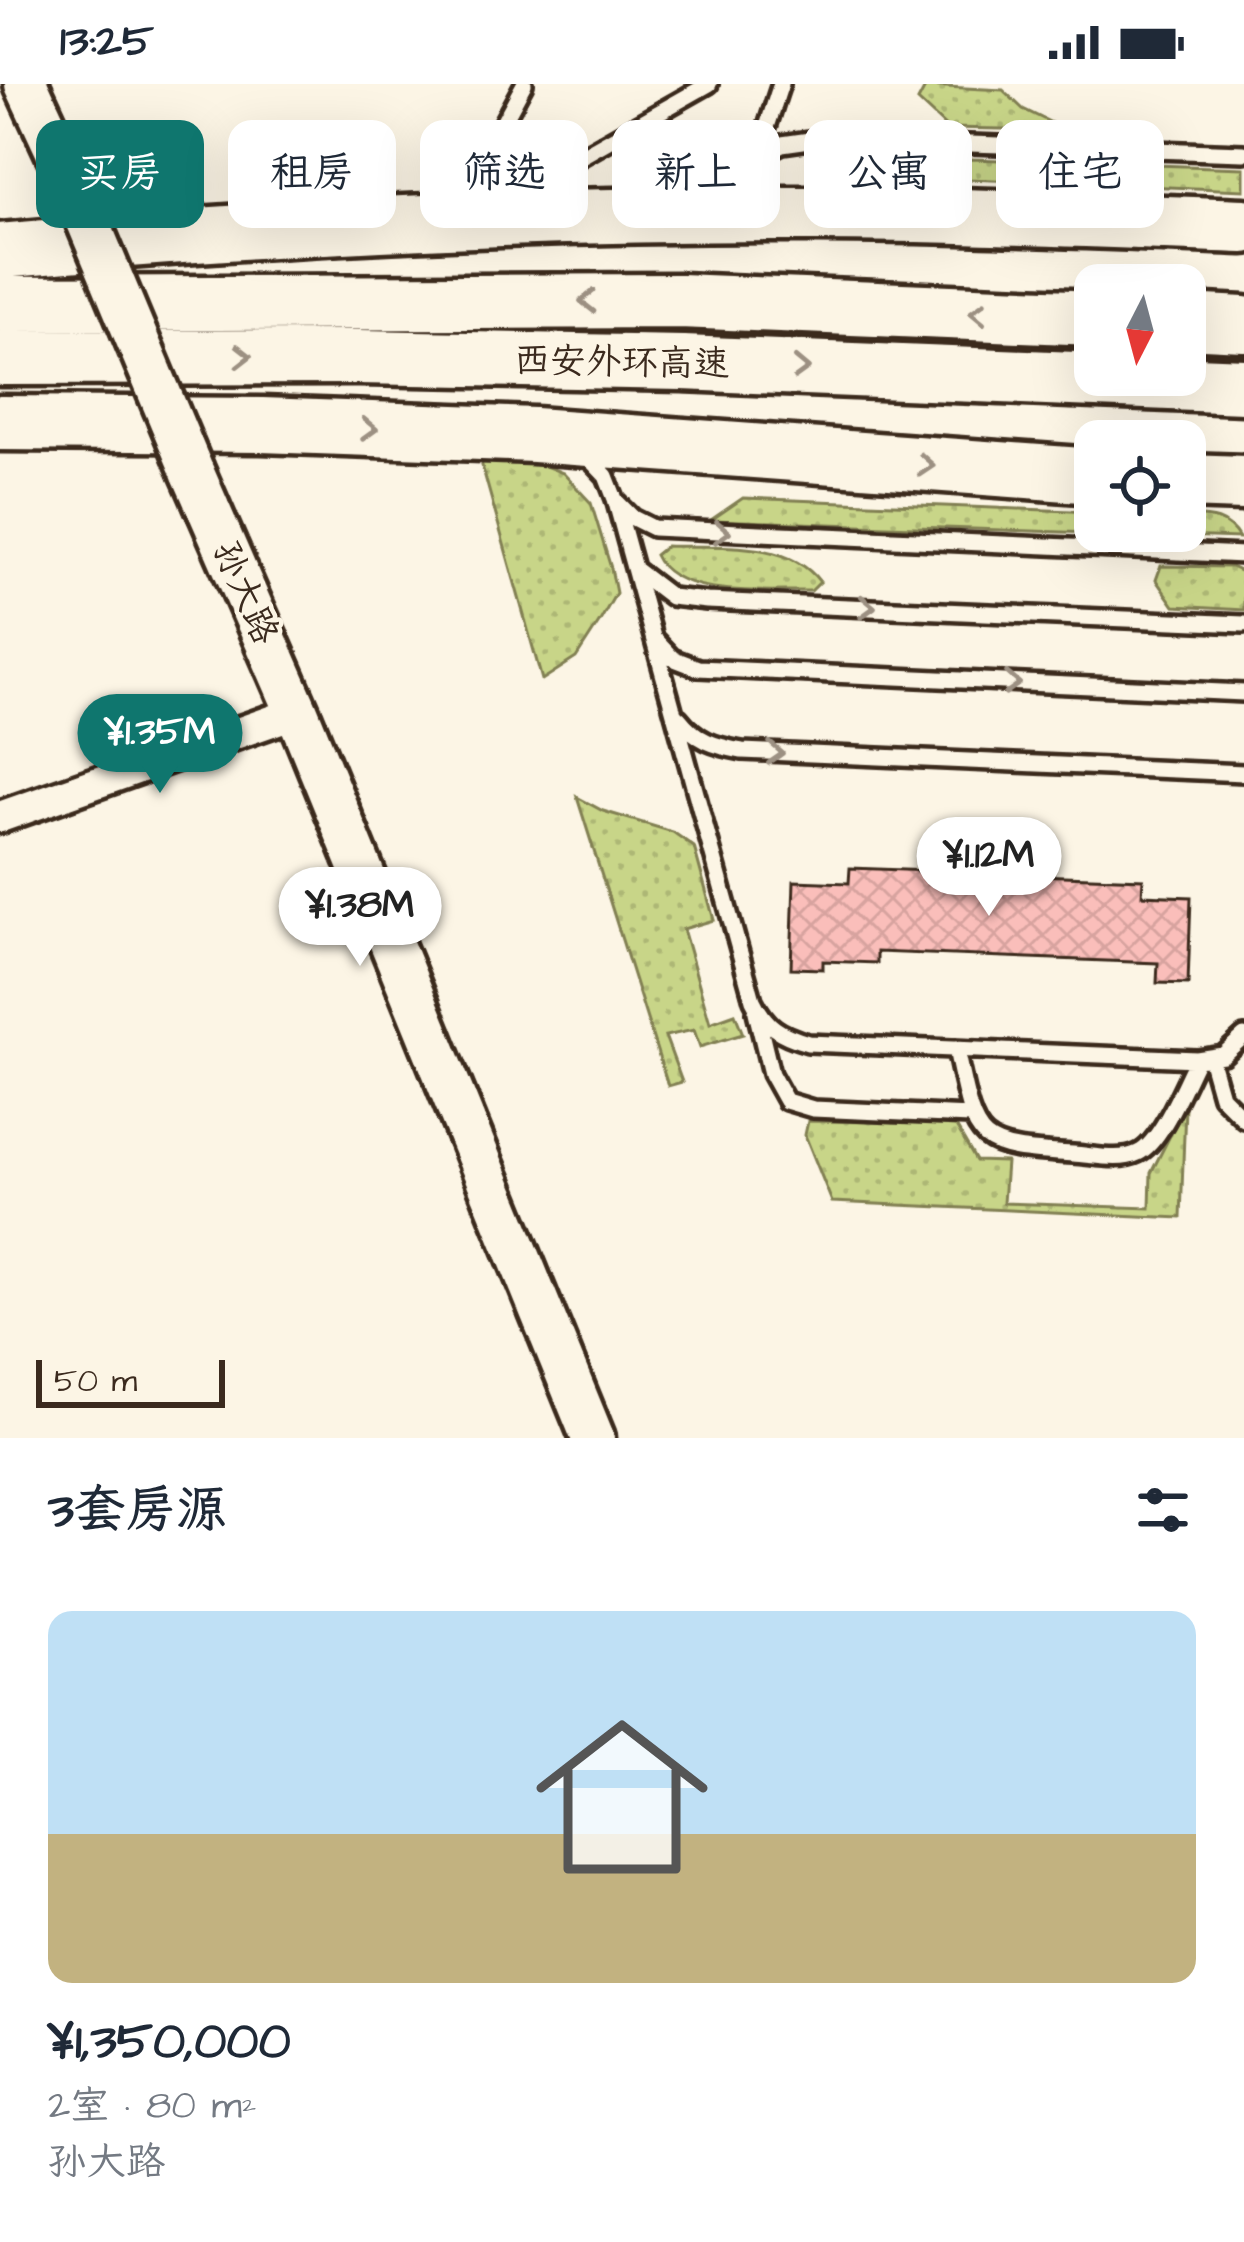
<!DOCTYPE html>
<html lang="zh">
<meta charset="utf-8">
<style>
:root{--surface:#fff;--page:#f2f2f3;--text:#1f2937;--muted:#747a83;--line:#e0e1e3;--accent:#0f766e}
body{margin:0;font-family:"Architects Daughter","LXGW WenKai TC",sans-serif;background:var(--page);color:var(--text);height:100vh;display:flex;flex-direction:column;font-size:45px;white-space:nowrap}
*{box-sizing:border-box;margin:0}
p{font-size:39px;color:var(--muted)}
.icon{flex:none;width:66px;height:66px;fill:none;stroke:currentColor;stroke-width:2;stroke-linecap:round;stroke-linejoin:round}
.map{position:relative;height:1354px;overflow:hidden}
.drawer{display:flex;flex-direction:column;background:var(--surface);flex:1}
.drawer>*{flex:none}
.hud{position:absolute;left:36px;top:36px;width:1173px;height:108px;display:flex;gap:24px}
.needle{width:78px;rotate:186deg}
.tools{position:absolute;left:1074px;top:180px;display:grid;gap:24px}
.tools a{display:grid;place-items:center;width:132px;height:132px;border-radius:24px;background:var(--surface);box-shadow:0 12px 48px #0002;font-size:60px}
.scale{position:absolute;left:36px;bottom:30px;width:189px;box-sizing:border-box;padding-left:12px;border:6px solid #3b2a1e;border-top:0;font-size:33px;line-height:42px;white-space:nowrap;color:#3b2a1e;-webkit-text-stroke:9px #fcf5e5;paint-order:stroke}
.price{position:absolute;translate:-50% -102px;padding:0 27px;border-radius:42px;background:#fff;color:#222;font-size:39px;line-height:78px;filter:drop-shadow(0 3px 6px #0008)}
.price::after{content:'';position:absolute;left:50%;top:72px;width:36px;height:27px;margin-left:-18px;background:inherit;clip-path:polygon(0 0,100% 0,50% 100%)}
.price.current{background:var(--accent);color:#fff}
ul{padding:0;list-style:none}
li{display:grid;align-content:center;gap:24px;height:636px;padding:0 48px}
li+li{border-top:3px solid var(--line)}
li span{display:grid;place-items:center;height:372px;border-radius:24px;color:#555}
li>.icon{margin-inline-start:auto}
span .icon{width:216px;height:216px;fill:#fffc;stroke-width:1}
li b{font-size:51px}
h2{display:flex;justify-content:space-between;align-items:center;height:144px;padding:0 48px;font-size:51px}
.chip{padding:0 42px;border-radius:24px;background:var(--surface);box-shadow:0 12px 48px #0002;font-size:42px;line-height:108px}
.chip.current{background:var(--accent);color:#fff}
.status{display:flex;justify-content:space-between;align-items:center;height:84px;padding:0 60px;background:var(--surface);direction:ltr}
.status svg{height:33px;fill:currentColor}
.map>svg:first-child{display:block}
.grass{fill:url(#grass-dots);stroke:#828053;stroke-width:3}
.building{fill:url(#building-cross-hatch);stroke:#3b2a1e;stroke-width:3}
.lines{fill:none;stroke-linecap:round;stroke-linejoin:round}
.lane-casing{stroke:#3b2a1e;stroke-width:24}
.street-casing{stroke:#3b2a1e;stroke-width:39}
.secondary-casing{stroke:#3b2a1e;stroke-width:51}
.highway-casing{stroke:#3b2a1e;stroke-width:63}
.lane{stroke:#fcf5e5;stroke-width:15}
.street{stroke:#fcf5e5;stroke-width:30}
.secondary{stroke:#fcf5e5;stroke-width:42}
.highway{stroke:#fcf5e5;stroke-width:54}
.secondary-bridge-casing{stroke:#3b2a1e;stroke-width:51;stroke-linecap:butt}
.secondary-bridge{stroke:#fcf5e5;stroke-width:42}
.oneway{stroke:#9c9082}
.labels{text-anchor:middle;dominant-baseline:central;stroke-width:9;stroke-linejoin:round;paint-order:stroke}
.street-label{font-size:36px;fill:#3b2a1e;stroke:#fcf5e5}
</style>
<div class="status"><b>13:25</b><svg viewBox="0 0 49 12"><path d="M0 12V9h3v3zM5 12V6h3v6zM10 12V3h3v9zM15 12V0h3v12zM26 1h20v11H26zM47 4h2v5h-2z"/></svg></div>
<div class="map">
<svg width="1244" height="1354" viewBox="0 0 1244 1354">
<defs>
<pattern id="grass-dots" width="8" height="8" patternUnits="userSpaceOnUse" patternTransform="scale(3)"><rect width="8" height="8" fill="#c8d588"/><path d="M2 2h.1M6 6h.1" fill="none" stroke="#adb775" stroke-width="1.8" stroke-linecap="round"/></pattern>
<pattern id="building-cross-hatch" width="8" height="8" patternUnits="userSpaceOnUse" patternTransform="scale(3)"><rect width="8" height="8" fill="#fabeba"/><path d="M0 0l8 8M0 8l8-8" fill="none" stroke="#d7a39f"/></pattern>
</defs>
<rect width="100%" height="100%" fill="#fcf5e5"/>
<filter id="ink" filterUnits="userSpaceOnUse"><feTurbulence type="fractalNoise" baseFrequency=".00833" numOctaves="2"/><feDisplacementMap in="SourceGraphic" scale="24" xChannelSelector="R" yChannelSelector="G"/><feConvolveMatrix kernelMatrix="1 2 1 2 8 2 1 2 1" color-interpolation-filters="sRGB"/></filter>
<g filter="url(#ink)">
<path class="grass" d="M926 2 1003 6 1023 25 1066 46 947 44 918 17Z
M970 75 1244 84V106L968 95 960 85Z
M479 371 528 375 563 389 591 419 611 484 616 509 600 537 576 574 542 596Z
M743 414 1095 428V447H1185V432C1209 433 1226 432 1239 454L711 436Z
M666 462C716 464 787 454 820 498L811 507C769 506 675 516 655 471Z
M1161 482 1231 483 1244 489V526L1174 522 1156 496Z
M577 713 603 727 673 748 694 763 714 836 683 845 710 939 735 930 743 950 700 963 694 946 665 952 682 998 668 1002Z
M1185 1022 1181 1134 832 1118 805 1051 808 1037 954 1039 976 1077 1006 1078 1003 1119 1150 1124 1151 1089Z"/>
<path class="building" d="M850 784 1143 795 1142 811 1191 813 1188 900 1157 899 1158 879 877 868V879L823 877V885L791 884 794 797 849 799Z"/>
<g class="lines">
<g class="lane-casing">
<path id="lane" d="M753 75 782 60 817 55 1244 69
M723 113C758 92 768 35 781 0
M504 116 709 0
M470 124 498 48 524 0
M586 371 606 392 615 415 753 916C766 943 780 951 808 959L1197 975 1223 971 1244 952
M617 418 633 434 653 444 1244 471
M637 487 671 513 707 517 1244 540
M656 557 672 574 698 584 1244 609
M679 634C697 657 714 662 742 667L1244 689
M756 928 771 990 786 1017 813 1025 970 1032
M956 965C976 1062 974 1064 1073 1070 1093 1071 1120 1078 1138 1069 1161 1059 1185 998 1197 975
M1210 973 1221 1012 1244 1035"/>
</g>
<g class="street-casing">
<path id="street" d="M0 733 297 628"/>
</g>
<g class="secondary-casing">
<path id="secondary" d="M26 0 74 104
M192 387 297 628 593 1354"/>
</g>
<g class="highway-casing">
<path id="highway" d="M0 167C271 142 545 129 817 130 959 130 1102 137 1244 142
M0 220 680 217 1095 234
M1185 237 1244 240
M0 274 358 273 683 279 1244 302
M0 339 262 341 534 351 1095 392
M1185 397 1244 399"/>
</g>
<use href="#lane" class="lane"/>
<use href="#street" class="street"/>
<use href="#secondary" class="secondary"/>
<use href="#highway" class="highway"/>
<g class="secondary-bridge-casing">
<path id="secondary-bridge" d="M74 104 192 387"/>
</g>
<use href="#secondary-bridge" class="secondary-bridge"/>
</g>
<defs><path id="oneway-chevron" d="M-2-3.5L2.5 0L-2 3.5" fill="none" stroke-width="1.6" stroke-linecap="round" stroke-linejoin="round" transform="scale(3)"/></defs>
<g class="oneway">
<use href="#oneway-chevron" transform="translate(588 217) rotate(180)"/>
<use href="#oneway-chevron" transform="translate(978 229) rotate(-178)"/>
<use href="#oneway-chevron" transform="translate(243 272)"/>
<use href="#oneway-chevron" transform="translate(801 284) rotate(2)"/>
<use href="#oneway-chevron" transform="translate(369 345) rotate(2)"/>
<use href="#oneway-chevron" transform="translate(926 381) rotate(4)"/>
<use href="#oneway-chevron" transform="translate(722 448) rotate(3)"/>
<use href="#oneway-chevron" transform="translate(867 523) rotate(2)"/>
<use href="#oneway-chevron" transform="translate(1012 599) rotate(3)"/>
<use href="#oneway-chevron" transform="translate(775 669) rotate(3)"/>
</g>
</g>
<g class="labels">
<g class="street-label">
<text transform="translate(622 279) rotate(1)">西安外环高速</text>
<text transform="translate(245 509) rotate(66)">孙大路</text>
</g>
</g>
</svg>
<div class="tools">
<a><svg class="needle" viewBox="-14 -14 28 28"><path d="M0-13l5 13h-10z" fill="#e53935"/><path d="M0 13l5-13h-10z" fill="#747a83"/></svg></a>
<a><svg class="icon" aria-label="locate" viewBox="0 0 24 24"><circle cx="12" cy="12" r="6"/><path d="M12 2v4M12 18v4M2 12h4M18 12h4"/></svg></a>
</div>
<div class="scale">50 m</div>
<b class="price current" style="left:160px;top:712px">¥1.35M</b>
<b class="price" style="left:989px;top:835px">¥1.12M</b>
<b class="price" style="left:360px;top:885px">¥1.38M</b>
<div class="hud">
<a class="chip current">买房</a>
<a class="chip">租房</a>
<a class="chip">筛选</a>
<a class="chip">新上</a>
<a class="chip">公寓</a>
<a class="chip">住宅</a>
</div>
</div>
<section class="drawer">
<h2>3套房源<svg class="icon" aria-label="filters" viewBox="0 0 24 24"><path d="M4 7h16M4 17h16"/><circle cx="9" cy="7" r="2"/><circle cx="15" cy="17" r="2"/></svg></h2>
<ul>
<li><span style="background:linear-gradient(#bfe0f5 60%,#c2b280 0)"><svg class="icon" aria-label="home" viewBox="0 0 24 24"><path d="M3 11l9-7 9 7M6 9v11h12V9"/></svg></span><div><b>¥1,350,000</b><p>2室 · 80 m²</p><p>孙大路</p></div></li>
</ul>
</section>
